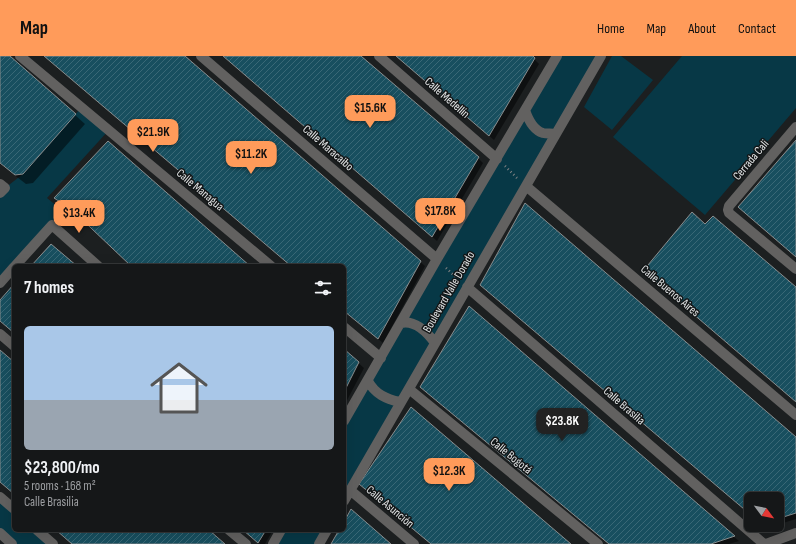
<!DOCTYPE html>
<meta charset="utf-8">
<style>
:root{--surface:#151718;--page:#222425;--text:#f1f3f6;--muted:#9d9fa2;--line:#343637;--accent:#ff9b5a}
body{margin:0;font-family:"Sofia Sans Condensed",sans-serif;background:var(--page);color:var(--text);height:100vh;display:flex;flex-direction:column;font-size:15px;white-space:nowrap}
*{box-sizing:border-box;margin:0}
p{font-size:13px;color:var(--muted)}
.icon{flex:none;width:22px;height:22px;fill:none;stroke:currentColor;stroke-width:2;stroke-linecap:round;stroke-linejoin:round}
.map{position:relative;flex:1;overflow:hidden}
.drawer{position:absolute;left:12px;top:208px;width:334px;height:268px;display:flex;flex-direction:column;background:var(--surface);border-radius:6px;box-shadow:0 4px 16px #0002,0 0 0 1px var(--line)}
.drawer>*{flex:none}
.needle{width:26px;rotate:122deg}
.tools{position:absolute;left:744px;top:436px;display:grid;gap:8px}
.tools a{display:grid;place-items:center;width:40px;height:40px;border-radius:6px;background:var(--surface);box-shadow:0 4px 16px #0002,0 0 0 1px var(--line);font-size:20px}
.price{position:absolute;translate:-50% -34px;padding:0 9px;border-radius:8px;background:var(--accent);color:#111;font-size:13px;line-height:26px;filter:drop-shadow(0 1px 2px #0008)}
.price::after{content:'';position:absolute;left:50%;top:24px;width:12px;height:9px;margin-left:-6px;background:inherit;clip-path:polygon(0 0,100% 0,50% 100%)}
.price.selected{background:#222;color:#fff}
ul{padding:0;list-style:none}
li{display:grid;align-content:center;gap:8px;height:212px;padding:0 12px}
li span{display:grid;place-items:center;height:124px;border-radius:6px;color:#555}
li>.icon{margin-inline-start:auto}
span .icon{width:72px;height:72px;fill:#fffc;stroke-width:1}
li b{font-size:17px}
h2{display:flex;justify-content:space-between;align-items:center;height:48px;padding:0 12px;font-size:17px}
header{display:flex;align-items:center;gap:24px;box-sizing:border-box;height:56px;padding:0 20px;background:var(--accent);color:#111}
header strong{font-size:19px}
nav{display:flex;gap:22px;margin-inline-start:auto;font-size:14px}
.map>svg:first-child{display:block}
.park{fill:#073846}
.shadow{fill:#0007}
.building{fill:url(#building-hatch);stroke:#898d8e}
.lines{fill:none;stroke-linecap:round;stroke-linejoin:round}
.path{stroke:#808283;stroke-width:2.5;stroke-dasharray:1 3;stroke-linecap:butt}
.minor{stroke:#626160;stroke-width:10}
.labels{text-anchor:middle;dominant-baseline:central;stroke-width:3;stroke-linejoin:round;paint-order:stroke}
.street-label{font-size:12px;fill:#e1e3e4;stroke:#131617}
</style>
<header>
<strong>Map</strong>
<nav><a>Home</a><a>Map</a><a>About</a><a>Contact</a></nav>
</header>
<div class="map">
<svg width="796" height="488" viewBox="0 0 796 488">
<defs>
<pattern id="building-hatch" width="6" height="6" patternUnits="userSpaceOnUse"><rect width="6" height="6" fill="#184f5f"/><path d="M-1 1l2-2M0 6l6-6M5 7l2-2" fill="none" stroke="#396876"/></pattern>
</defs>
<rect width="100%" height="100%" fill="#1c1f20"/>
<path class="park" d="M557 0H601L344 444V365Z
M612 0H621L653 24 612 74 584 51Z
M682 0H796V52L705 159 613 81Z
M81 52 109 74 47 142 64 156 51 169 0 227V137L5 132 23 118Z
M0 442 14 454V474H37L53 488H13L0 477Z
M282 474H326L317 488H274Z"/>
<path class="shadow" d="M0 0H8L75 59 85 68 33 127 26 128 0 108Z
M45 0H184L425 210 383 287 344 254V210H292Z
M223 0H360L478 102 483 107 437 185Z
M397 0H531L539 8 494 84Z
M56 142 248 210H132L77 158 61 147Z
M525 149 796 383V463L767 472 764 469H777V443H751V458Z
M470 251 734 481 739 485 729 488H609Z
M344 294 364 312 344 350Z
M244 474H273L265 488H260Z"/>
<path class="building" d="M0 0H10L76 58 23 118 15 119 0 107Z
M44 0H185L421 205 378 283 344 255V210H291Z
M223 0H361L479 101 432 181Z
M396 0H533L535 2 489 80Z
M796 84V201L738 151Z
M108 85 250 210H131L71 153 54 142Z
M525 147 796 381V457L777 463V443H751V459L480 229Z
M692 156 705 168 713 160 796 231V346L643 215Z
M51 188 77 210H31Z
M14 228V277L0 265V244Z
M469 250 735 480 711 488H609L420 331Z
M344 293 359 306 344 336Z
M0 294 14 306V438L0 426Z
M411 351 571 488H431L359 428Z
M351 453 391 488H331L339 474H344V466Z
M56 474H209L225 488H72Z
M243 474H266L258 487Z"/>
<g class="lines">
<path class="path" d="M505 110 517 122
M446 212 458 223"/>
<path class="minor" d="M20 0 271 210
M201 0 437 203
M379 0 497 103
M525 54C528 63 533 74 543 77 547 78 552 77 556 78
M796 71 729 150 728 154 729 157 796 213
M0 128 5 132 0 137
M526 130 796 359
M15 210 52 169 98 210
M0 227 14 211
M467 231 764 488
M401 267C415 264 427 276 435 287
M344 271 381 302
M0 278 14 290
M368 325C375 338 386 343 400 346
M409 333 598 488
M344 365 437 203 557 0
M350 434 414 488
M0 441 14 453
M344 445 601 0
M37 474 53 488
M229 474 246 488
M0 477 12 488
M273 488 281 474
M319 488 327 474
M766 488 796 477"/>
</g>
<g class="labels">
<g class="street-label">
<text transform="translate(447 42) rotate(41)">Calle Medellín</text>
<text transform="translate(328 92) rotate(41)">Calle Maracaibo</text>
<text transform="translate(751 104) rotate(-50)">Cerrada Cali</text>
<text transform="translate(200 134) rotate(40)">Calle Managua</text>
<text transform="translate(670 235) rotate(40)">Calle Buenos Aires</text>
<text transform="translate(449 236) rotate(-60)">Boulevard Valle Dorado</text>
<text transform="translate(624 350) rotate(41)">Calle Brasilia</text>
<text transform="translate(511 400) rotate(39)">Calle Bogotá</text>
<text transform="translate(390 451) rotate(40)">Calle Asunción</text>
</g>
</g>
</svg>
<div class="tools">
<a><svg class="needle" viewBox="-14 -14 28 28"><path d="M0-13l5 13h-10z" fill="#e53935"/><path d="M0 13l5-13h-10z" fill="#9d9fa2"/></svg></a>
</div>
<b class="price" style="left:370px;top:73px">$15.6K</b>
<b class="price" style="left:153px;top:97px">$21.9K</b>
<b class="price" style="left:251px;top:119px">$11.2K</b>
<b class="price" style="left:440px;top:176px">$17.8K</b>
<b class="price" style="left:79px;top:178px">$13.4K</b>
<b class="price selected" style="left:562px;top:386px">$23.8K</b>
<b class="price" style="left:449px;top:436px">$12.3K</b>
<section class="drawer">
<h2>7 homes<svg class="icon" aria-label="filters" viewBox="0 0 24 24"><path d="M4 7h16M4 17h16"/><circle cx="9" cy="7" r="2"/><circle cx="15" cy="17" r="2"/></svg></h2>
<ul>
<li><span style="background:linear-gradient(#a9c7e8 60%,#9aa5b1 0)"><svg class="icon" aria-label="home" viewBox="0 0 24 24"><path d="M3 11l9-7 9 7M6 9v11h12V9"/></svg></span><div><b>$23,800/mo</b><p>5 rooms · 168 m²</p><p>Calle Brasilia</p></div></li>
</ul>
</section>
</div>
